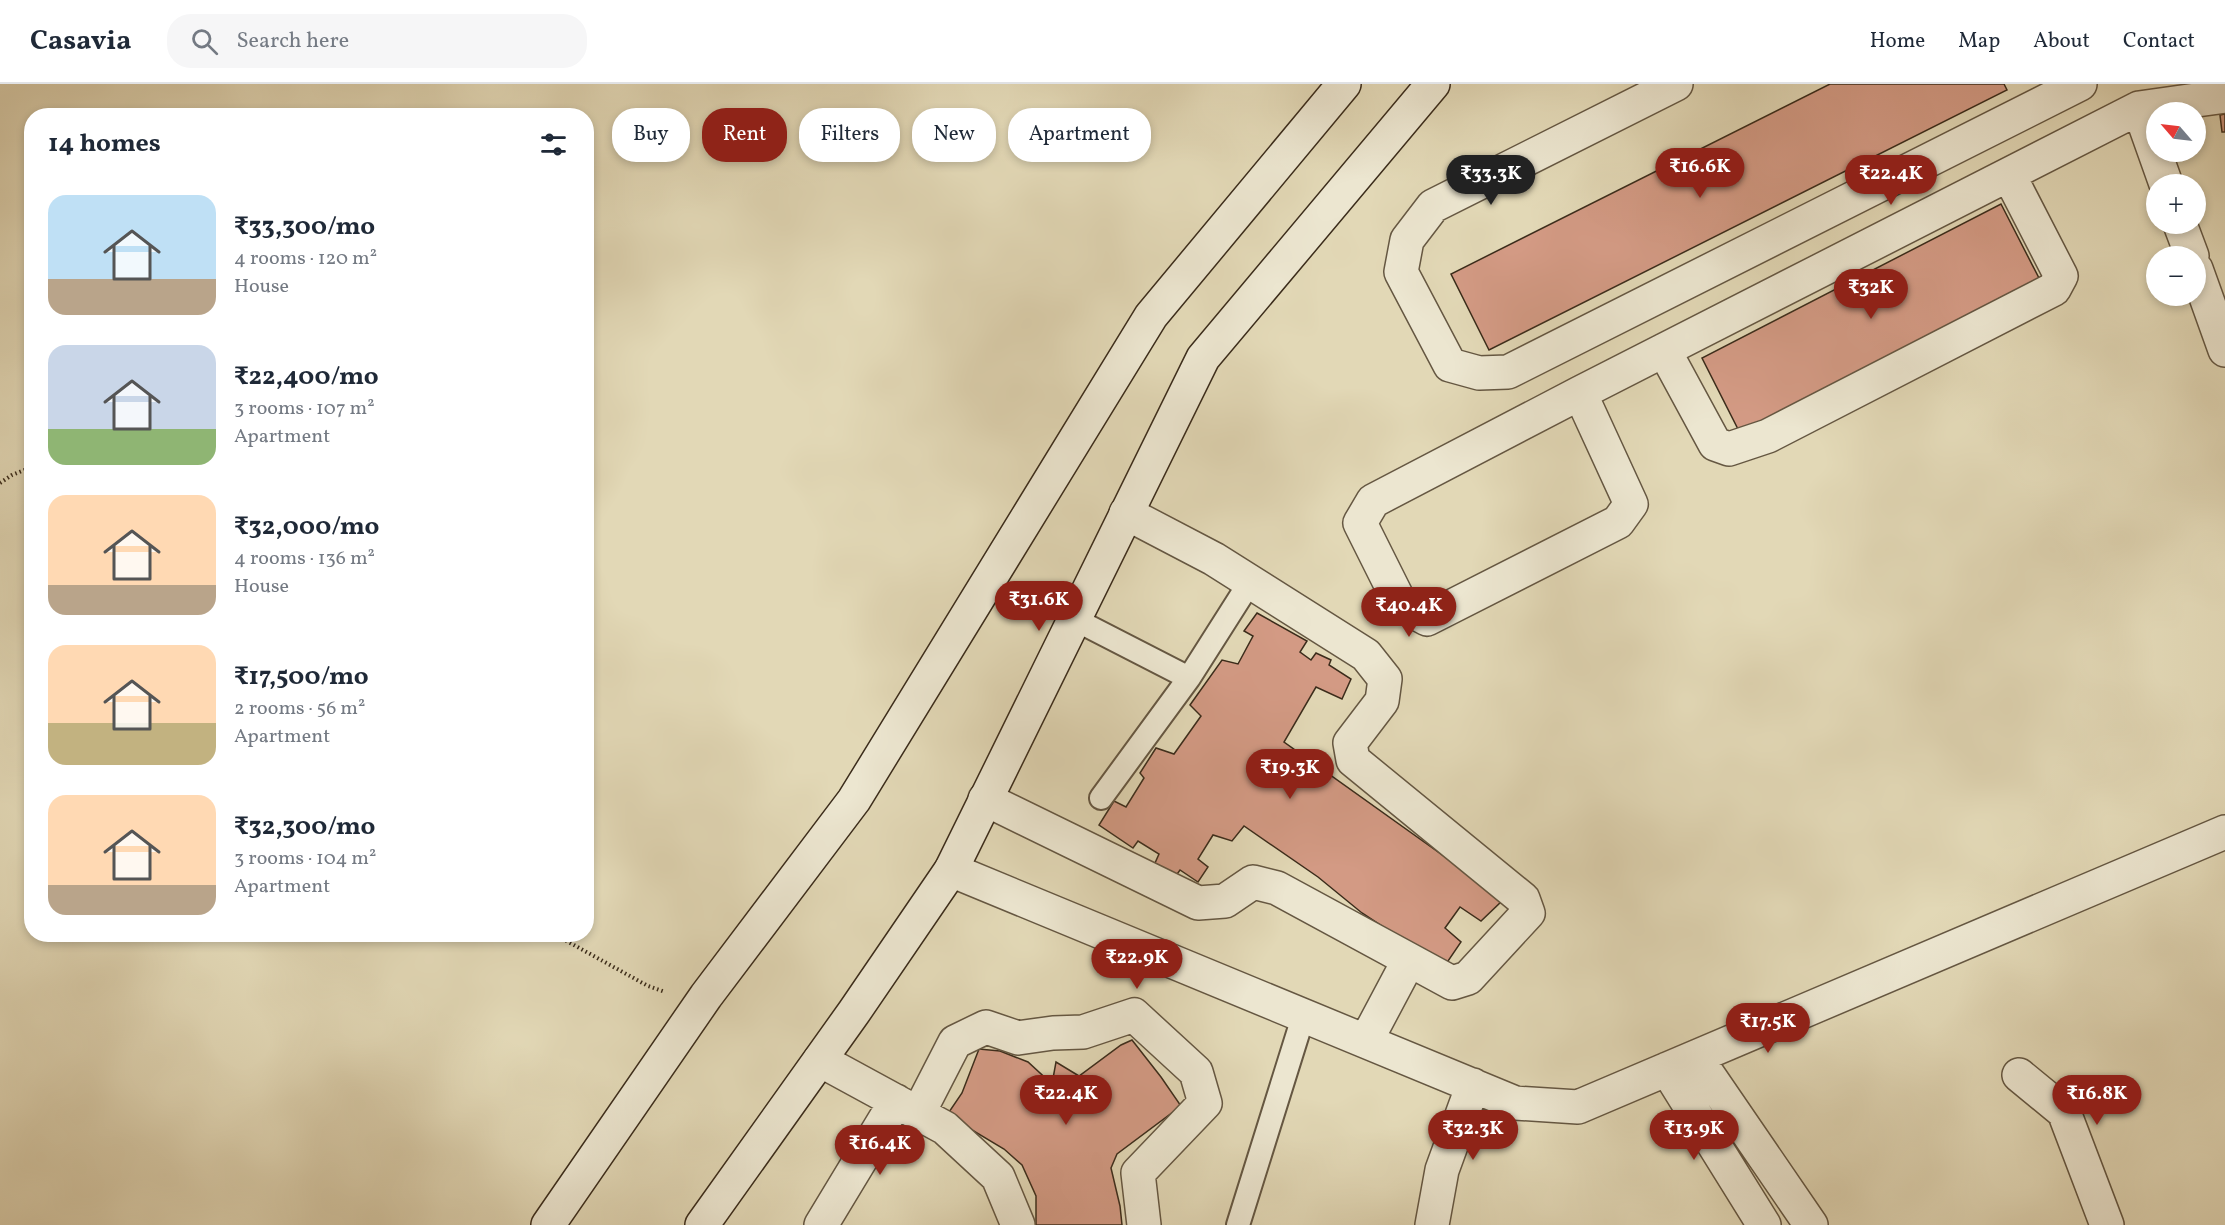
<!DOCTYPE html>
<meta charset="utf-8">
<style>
:root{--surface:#fff;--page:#f6f6f7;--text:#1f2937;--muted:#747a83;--line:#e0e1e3;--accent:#8f2418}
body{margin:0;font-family:Vollkorn,serif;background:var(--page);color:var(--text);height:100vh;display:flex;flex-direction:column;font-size:22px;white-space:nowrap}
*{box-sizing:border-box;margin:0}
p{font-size:20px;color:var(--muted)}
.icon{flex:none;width:33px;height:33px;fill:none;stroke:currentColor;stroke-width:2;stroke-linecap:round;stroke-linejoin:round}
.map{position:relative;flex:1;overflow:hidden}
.details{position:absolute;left:24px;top:24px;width:570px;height:834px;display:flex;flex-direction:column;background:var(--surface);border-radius:24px;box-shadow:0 3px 9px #0003}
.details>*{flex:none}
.banner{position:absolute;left:612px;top:24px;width:570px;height:54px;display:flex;gap:12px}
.needle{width:39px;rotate:298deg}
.controls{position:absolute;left:2146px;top:18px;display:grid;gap:12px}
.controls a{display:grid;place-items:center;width:60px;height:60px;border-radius:50%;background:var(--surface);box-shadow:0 3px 9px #0003;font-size:30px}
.price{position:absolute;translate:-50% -51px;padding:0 14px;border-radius:21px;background:var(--accent);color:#fff;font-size:20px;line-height:39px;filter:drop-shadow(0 2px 3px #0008)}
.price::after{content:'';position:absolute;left:50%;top:36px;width:18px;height:14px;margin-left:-9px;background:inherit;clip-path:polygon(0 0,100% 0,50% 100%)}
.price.selected{background:#222;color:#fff}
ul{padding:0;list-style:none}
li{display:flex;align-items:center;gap:18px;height:150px;padding:0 24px}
li span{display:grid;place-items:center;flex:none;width:168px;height:120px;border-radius:18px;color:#555}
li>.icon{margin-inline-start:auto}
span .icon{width:72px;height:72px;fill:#fffc;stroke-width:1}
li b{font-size:26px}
h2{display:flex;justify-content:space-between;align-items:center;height:72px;padding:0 24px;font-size:26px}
.tag{padding:0 21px;border-radius:24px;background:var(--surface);box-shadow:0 3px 9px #0003;font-size:21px;line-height:54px}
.tag.selected{background:var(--accent);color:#fff}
header{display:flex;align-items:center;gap:36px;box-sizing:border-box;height:84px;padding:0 30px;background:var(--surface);border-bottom:2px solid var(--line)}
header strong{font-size:28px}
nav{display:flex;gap:33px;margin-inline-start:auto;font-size:21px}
.search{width:420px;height:54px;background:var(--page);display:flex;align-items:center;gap:15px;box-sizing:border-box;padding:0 21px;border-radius:24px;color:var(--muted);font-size:22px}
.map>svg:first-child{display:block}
.building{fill:#d39a84;stroke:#3b2c1b;stroke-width:1.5}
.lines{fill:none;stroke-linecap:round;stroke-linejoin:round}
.lane-casing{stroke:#655742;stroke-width:26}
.street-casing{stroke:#655742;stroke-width:36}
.secondary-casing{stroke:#3b2c1b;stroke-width:36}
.path{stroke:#3b2c1b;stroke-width:4;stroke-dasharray:1.5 3;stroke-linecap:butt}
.lane{stroke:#ece6d0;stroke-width:22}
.street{stroke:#ece6d0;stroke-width:33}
.secondary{stroke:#ece6d0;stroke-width:33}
</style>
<header>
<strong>Casavia</strong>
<div class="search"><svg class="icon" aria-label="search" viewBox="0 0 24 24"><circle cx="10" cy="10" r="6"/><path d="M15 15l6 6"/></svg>Search here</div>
<nav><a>Home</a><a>Map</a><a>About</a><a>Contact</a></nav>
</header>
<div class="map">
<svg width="2225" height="1141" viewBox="0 0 2225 1141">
<rect width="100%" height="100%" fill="#e2d8b6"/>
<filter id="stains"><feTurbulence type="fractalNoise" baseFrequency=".00333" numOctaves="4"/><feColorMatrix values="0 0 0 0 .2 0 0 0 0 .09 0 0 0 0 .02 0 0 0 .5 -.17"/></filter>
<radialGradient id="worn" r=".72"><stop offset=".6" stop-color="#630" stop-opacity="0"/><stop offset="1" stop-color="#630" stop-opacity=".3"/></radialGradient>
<path class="building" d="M1830 0H2004L2007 6 1489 266 1451 190Z
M2225 30V48H2222L2220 31Z
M2001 120 2041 198 1742 353 1702 274Z
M1257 529 1307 557 1300 568 1311 576 1316 569 1331 576 1329 581 1351 595 1342 615 1316 603 1284 658 1504 815 1481 837 1460 823 1445 844 1461 858 1444 883 1362 829 1318 793 1244 742 1232 757 1213 751 1198 775 1208 783 1198 798 1180 786 1175 793 1155 779 1159 770 1138 757 1133 764 1099 741 1114 717 1126 723 1144 694 1140 689 1156 664 1174 670 1201 632 1190 621 1222 576 1238 580 1253 552 1244 547Z
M1132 956 1161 993 1181 1022 1117 1070 1111 1084 1120 1122 1122 1141H1036V1112L1022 1081 1004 1065 947 1031 962 1009 979 965 1000 967 1028 978 1052 1000 1056 978 1079 992 1121 961Z"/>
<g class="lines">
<g class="lane-casing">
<path id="lane" d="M1074 535 1189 594
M1101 714 1189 594 1250 498
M1238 1141 1304 930"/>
</g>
<g class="street-casing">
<path id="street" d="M1676 0 1433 122 1407 156 1401 188 1450 281 1479 289 1508 288 2080 0
M2139 24 2166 100
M2180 140 2192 172
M2196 185 2225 266
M1664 266 1715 360 1729 365 1768 352 2054 205 2061 192 2009 91
M1580 309 1631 420 1618 438 1427 535 1401 521 1360 439 1373 417 1580 309 2139 24 2225 12
M985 715 1198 819 1225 817 1253 798 1277 804 1452 899 1468 894 1528 829 1523 815 1353 676 1350 659 1382 617 1385 595 1366 571 1214 475 1126 429
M951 786 1515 1019 1578 1023 2225 748
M1366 957 1409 876
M1696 973 1811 1141
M820 976 945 1044 998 1093 1018 1141
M1667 985 1764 1141
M2019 991 2064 1028 2107 1141
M918 1030 955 958 986 943 1018 954 1053 949 1083 948 1134 931 1196 988 1205 1019 1138 1089 1144 1141
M821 1141 896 1017
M1432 1141 1442 1086 1473 1001"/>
</g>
<g class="secondary-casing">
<path id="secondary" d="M548 1141 706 912 854 716 1151 232 1344 0
M702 1141 854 928 951 786 1203 274 1433 0"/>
</g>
<path class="path" d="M0 399 12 391 32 383
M554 850 648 902 665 908"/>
<use href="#lane" class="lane"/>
<use href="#street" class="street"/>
<use href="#secondary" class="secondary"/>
</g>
<rect width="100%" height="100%" filter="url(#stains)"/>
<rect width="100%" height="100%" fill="url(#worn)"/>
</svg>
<div class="controls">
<a><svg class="needle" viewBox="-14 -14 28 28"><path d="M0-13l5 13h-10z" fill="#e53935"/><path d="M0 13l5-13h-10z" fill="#747a83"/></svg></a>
<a>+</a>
<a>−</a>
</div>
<b class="price" style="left:1700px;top:115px">₹16.6K</b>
<b class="price selected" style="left:1491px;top:122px">₹33.3K</b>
<b class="price" style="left:1891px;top:122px">₹22.4K</b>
<b class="price" style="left:1871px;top:236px">₹32K</b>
<b class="price" style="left:1039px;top:548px">₹31.6K</b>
<b class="price" style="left:1409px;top:554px">₹40.4K</b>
<b class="price" style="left:1290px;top:716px">₹19.3K</b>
<b class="price" style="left:1137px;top:906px">₹22.9K</b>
<b class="price" style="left:1768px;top:970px">₹17.5K</b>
<b class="price" style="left:1066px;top:1042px">₹22.4K</b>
<b class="price" style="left:2097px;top:1042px">₹16.8K</b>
<b class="price" style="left:1473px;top:1077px">₹32.3K</b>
<b class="price" style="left:1694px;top:1077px">₹13.9K</b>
<b class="price" style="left:880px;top:1092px">₹16.4K</b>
<div class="banner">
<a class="tag">Buy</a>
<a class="tag selected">Rent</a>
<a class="tag">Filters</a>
<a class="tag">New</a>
<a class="tag">Apartment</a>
</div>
<section class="details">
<h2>14 homes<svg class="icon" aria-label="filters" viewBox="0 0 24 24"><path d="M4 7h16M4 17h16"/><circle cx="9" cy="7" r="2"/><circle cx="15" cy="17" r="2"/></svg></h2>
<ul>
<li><span style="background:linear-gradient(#bfe0f5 70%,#b9a48a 0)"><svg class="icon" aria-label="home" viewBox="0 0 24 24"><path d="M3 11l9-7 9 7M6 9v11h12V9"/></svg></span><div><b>₹33,300/mo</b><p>4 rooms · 120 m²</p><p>House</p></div></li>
<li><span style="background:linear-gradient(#c9d6e8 70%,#8fb573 0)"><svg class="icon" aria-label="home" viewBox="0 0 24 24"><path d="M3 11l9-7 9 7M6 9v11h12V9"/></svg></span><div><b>₹22,400/mo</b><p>3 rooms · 107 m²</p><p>Apartment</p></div></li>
<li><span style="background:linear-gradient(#ffd9b3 75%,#b9a48a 0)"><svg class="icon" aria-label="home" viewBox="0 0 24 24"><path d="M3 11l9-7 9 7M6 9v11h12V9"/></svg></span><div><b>₹32,000/mo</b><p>4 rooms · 136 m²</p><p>House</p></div></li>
<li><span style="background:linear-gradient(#ffd9b3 65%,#c2b280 0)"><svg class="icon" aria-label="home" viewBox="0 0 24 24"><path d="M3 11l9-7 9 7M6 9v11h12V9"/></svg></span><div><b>₹17,500/mo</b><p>2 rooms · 56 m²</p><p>Apartment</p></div></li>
<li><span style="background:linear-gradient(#ffd9b3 75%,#b9a48a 0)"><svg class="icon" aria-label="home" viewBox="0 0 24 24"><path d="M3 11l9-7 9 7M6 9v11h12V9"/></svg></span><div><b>₹32,300/mo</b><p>3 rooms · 104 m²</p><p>Apartment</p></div></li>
</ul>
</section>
</div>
